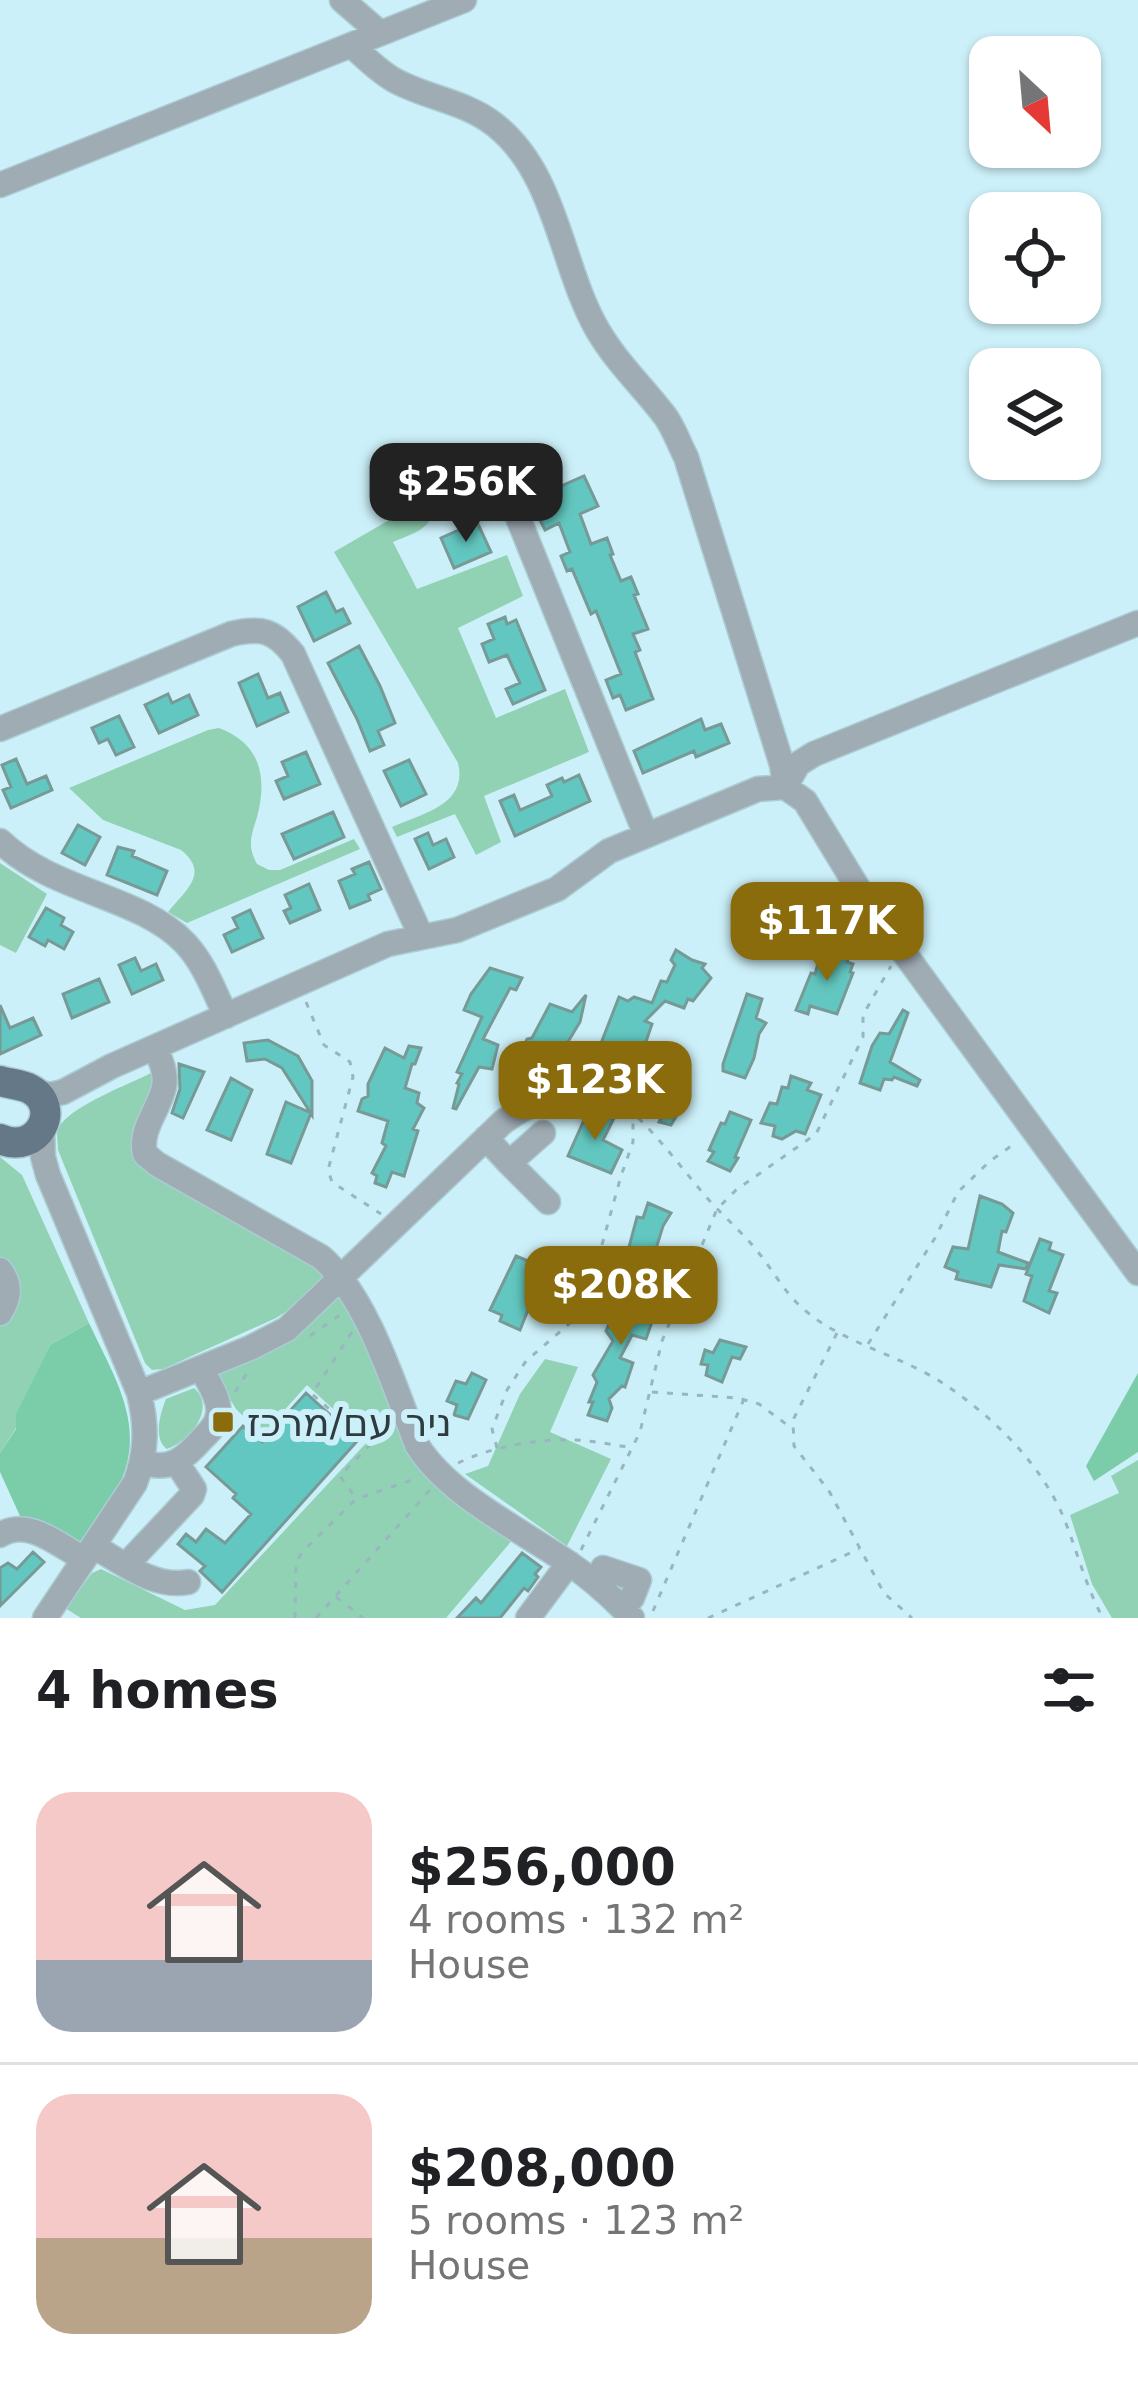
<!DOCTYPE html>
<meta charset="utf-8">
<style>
:root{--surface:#fff;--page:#f2f2f2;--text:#202124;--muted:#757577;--line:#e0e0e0;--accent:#8a6c0d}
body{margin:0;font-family:"DejaVu Sans",Heebo,sans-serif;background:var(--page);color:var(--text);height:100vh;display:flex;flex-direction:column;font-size:45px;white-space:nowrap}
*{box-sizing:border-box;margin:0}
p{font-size:39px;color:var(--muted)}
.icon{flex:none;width:66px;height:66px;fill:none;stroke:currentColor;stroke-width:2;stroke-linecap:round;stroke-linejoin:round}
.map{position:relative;height:1618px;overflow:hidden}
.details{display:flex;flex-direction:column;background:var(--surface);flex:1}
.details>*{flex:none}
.needle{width:78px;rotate:154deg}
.buttons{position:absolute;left:969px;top:36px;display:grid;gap:24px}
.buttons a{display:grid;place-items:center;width:132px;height:132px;border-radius:24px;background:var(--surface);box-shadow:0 3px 9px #0004;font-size:60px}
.price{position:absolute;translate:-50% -102px;padding:0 27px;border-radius:24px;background:var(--accent);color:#fff;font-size:39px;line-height:78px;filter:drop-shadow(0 3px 6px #0008)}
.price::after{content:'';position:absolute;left:50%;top:72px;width:36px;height:27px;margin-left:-18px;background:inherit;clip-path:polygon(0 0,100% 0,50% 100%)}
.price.on{background:#222;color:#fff}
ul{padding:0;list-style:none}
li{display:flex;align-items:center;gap:36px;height:300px;padding:0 36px}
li+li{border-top:3px solid var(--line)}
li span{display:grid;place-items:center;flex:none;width:336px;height:240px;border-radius:36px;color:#555}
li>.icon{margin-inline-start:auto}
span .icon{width:144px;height:144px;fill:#fffc;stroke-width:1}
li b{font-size:51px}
h2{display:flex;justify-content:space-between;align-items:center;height:144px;padding:0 36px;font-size:51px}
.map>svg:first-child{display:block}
.green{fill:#91d2b4}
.forest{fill:#7bcca8}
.building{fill:#62c7c0;stroke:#779a97;stroke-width:3}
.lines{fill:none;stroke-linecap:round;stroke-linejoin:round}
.minor-casing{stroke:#acccd4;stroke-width:27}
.major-casing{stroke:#acccd4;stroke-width:33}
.path{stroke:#99b6be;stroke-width:3;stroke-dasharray:6 9;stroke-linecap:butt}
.minor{stroke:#a0acb4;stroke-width:24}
.major{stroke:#647887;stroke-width:30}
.poi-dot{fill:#8a6c0d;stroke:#ccf0f9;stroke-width:4.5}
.labels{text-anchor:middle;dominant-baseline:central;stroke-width:12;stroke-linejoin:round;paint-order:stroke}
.poi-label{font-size:39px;fill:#2e3c40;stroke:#ccf0f9;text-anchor:start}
</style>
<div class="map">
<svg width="1138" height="1618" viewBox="0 0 1138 1618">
<rect width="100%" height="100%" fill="#ccf0f9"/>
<path class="green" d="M434 494C437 528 419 531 393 542L417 589 507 555 523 596 458 628 496 718 565 689 589 752 484 796 501 842 476 855 455 814 397 837 392 827C423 813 468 805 458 763L334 552Z
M219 728C260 743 268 777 257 817 251 837 247 845 257 864L269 870H280L354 839 360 849 187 923 168 912C186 890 210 873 181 850L103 820 69 788 208 730Z
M0 863 47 894 16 953 0 945Z
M151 1073 155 1079 134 1144 328 1274 292 1308 276 1318 163 1369 152 1370 145 1363 58 1150C58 1143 56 1136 58 1130 65 1108 130 1084 151 1073Z
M0 1157 22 1175 89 1323 50 1345 16 1413V1428L0 1453V1325C24 1299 25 1286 0 1260Z
M338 1289 348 1302 404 1432 514 1538 446 1618H81L65 1608 92 1573 101 1569 185 1610 215 1605 368 1441 307 1385 262 1435 236 1409 216 1376 254 1357Z
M545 1359 578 1367 550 1432 611 1459 567 1546 465 1474 488 1466 520 1394Z
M194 1388C217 1408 190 1441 167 1449 153 1440 160 1413 166 1399Z
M1138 1460V1618H1112L1092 1584 1070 1515 1119 1493 1111 1476Z"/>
<path class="forest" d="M89 1323C116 1381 150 1430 115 1493 105 1512 89 1530 77 1548L20 1516 0 1472V1453L16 1429V1413L50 1345Z
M1138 1373V1452L1094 1481 1086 1466Z"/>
<path class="building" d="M584 476 598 506 580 514 591 544 607 538 613 554 610 555 621 581 631 577 638 594 634 595 648 629 633 634 640 650 635 652 653 699 626 710 620 695 613 698 606 680 621 674 596 611 591 614 572 569 567 571 561 556 570 552 559 523 545 530 538 516 551 511 543 494Z
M477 522 491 552 454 568 441 538Z
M326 592 336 612 343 609 350 623 314 641 298 607Z
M505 617 507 624 516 620 545 690 513 704 506 689 520 683 507 655 489 662 482 644 494 639 488 624Z
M359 646 380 686 395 723 378 731 384 745 370 751 357 719 328 663Z
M258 674 268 698 280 693 288 712 257 726 239 683Z
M168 694 172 703 189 695 198 715 159 733 145 705Z
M119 716 134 747 116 755 108 739 99 743 92 728Z
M701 719 705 730 721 724 729 743 696 757 694 751 643 773 634 751Z
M306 752 320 784 284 799 276 781 288 776 282 762Z
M16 759 27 784 46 776 52 790 11 808 3 790 11 787 2 765Z
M409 760 426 794 401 806 384 771Z
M579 775 590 801 515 836 500 801 514 795 520 810 552 796 547 785 562 778 564 782Z
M333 812 344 837 294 859 282 834Z
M78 825 100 837 85 865 62 853Z
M428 833 433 845 446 839 454 857 429 869 415 839Z
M118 847 134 851 132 856 167 871 157 895 107 875Z
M369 862 381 889 368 895 370 900 350 908 339 881 355 874 352 869Z
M309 884 320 910 290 923 284 911 291 908 285 895Z
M793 893 806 900 801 910 807 913 805 922 815 926 803 954 754 937 772 898 787 905Z
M46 908 64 918 61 925 73 932 64 949 48 940 45 946 29 937Z
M250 910 263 938 232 952 224 935 238 928 233 918Z
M822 949 848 959 847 962 853 964 850 972 853 973 837 1014 810 1006 808 1014 796 1010 811 973 815 974Z
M676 950 692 960 705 964 702 968 711 978 693 1001 688 999 684 1008 665 1001 645 1021 652 1024 641 1056 632 1053 629 1059 617 1055 615 1060 598 1051 619 997 628 1001 634 997 652 1003 661 981 667 982 675 965 671 960Z
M135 958 141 971 156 964 163 980 132 994 119 965Z
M490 968 522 978 516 990 510 988 483 1039 498 1045 492 1069 479 1067 456 1109 453 1108 459 1084 457 1083 462 1074 457 1072 482 1017 464 1010 471 994Z
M99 979 109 1002 72 1018 63 994Z
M747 994 762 999 756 1018 766 1023 759 1034 754 1058 745 1078 723 1071V1064Z
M586 995 580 1022 558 1058 554 1057 549 1070 535 1064 538 1056 520 1055 527 1039 532 1038 550 1004 572 1012Z
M0 1005 10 1028 33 1018 41 1035 0 1054Z
M903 1010 908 1013 890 1062 920 1080 917 1086 894 1077 892 1080 884 1079 880 1090 860 1083 872 1046 880 1033 889 1034Z
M268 1040 298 1056 312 1081V1115L282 1068 265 1059 247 1061 244 1043Z
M409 1046 421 1048 415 1064H412L405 1088 419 1093 417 1103 424 1108 413 1129 418 1131 404 1176 392 1172 386 1187 375 1183 377 1176 372 1173 386 1146 382 1143 388 1121 358 1111 362 1099 368 1096V1084L385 1048 404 1058Z
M179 1064 204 1072 183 1118 172 1113 180 1089Z
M674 1069 684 1077 674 1102 683 1105 671 1125 659 1122 665 1111 655 1108 660 1098 658 1096 664 1086 667 1087 665 1075Z
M791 1076 811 1083 807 1090 821 1095 805 1134 796 1131 782 1139 773 1136 775 1126 761 1123 770 1103 777 1104 782 1087 788 1088Z
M231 1078 252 1090 231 1140 207 1130Z
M286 1102 311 1113 291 1163 267 1154Z
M589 1109 614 1118 603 1140 622 1150 611 1173 568 1156Z
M730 1112 751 1120 735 1157 738 1158 730 1171 708 1161 714 1152 709 1150 721 1123 725 1124Z
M980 1196 1002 1204 1013 1213 1006 1232 1002 1231 998 1252 1028 1263 1026 1269 999 1265 991 1287 956 1279 958 1272 945 1267 953 1247 968 1249Z
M648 1203 671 1213 663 1226 650 1268 645 1266 640 1277 619 1269 618 1249 628 1251 637 1217 643 1218Z
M1040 1239 1051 1243 1049 1250 1063 1255 1049 1291 1057 1293 1049 1313 1024 1301 1032 1276 1026 1274Z
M516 1256 545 1268 539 1296 534 1295 520 1330 500 1321 502 1315 490 1310Z
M626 1285 659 1302 646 1339 632 1335 620 1358 633 1363 625 1387 622 1386 609 1399 612 1408 607 1421 588 1415 593 1402H589L597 1382 593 1375 613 1341 606 1331Z
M720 1340 746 1347 740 1359 732 1357 722 1382 706 1375 708 1365 701 1364 705 1350 713 1353Z
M472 1373 486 1380 468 1419 454 1415 457 1405 447 1401 456 1381 466 1384Z
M306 1393 358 1440 222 1592 200 1571 205 1566 178 1544 186 1534 196 1542 206 1529 225 1543 251 1514 233 1498 236 1494 206 1467 243 1426 262 1442Z
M33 1552 44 1562 0 1606V1568L8 1563 17 1569Z
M522 1553 541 1567 535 1574 538 1577 528 1591 524 1588 500 1618H457L476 1598 481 1603Z"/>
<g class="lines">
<g class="minor-casing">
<path id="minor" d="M342 0 380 33
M351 45C365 57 378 71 394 80 426 98 465 101 495 125 557 174 560 264 597 329 616 362 642 386 665 416 674 428 679 444 686 457L782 765 785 787
M0 185 464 0
M502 478 646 835
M0 729 231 634C261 627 274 630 293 654L421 936
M785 787 798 764 814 754 1138 623
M0 841C54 893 139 895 185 943 204 963 214 991 226 1016
M155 1047C160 1059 167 1073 164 1087 159 1110 139 1130 145 1154L157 1164 321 1257C367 1296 395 1388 417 1445 447 1494 519 1529 567 1562 591 1578 612 1597 632 1618
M33 1091 50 1095 63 1092 112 1066 388 944 457 930 557 889 609 851 758 789 785 787 805 801 864 898 1138 1273
M42 1128 43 1157 48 1175 139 1393C147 1425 147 1452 135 1483L45 1618
M486 1138 509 1163 543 1133
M509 1163 548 1202
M0 1270C11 1285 10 1297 0 1313
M139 1393 250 1348 287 1329 503 1122C533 1100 560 1092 597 1091
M142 1462C170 1472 184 1459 202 1439 209 1432 217 1425 218 1414 221 1399 207 1381 201 1368
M0 1535C28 1517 58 1545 84 1559
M93 1546C122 1562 154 1589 188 1582
M127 1564 192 1495 194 1489 177 1463
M603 1568 639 1580 632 1598 622 1608
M528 1618 569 1563"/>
</g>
<g class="major-casing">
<path id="major" d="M0 1081C9 1084 21 1084 30 1089 63 1107 38 1156 0 1139"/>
</g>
<path class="path" d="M306 1002 324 1045 350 1062 353 1077 328 1170 332 1182 381 1214
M616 1098C652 1127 678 1164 708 1199 724 1217 743 1233 758 1252 772 1269 782 1288 797 1303 836 1342 896 1353 941 1382 990 1414 1039 1461 1063 1516 1077 1550 1085 1585 1103 1618
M352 1332 312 1394 370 1445 340 1476 355 1497
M837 1333 793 1420 794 1446 829 1491 884 1593 912 1618
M310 1336 341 1314
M868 1344 935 1238 958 1192 990 1161 1017 1142
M235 1392 249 1370
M652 1392 738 1398 759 1404 790 1427
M497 1448 492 1429 507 1390 526 1361 576 1318 590 1288 621 1176 633 1142V1115
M458 1463C491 1447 535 1439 572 1440 591 1440 611 1445 630 1447
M581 1550 640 1432 662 1341 717 1209 736 1190 816 1134 863 1037V1015L891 966
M336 1597 363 1618
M653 1611 744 1399
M295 1618 296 1563 302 1552 356 1499 415 1479
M316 1618 431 1489
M708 1618 859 1549"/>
<use href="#minor" class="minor"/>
<use href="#major" class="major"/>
</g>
<rect class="poi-dot" x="211" y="1410" width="24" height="24" rx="6"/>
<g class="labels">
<g class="poi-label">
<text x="247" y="1422">ניר עם/מרכז</text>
</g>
</g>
</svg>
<div class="buttons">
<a><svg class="needle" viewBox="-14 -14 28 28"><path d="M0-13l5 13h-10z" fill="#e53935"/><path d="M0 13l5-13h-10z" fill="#757577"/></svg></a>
<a><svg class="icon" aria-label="locate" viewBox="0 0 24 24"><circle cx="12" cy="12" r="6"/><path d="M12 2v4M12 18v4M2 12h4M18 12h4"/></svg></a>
<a><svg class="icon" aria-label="layers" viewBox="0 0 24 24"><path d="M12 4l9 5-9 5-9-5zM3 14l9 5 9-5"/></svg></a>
</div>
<b class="price on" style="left:466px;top:545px">$256K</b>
<b class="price" style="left:827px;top:984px">$117K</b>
<b class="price" style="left:595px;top:1143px">$123K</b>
<b class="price" style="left:621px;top:1348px">$208K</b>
</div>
<section class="details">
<h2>4 homes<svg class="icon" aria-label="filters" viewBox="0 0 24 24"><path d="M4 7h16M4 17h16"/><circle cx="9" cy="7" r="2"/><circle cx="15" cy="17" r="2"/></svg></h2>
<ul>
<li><span style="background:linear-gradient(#f6c9c9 70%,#9aa5b1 0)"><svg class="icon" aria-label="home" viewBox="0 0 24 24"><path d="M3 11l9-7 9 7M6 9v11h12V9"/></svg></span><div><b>$256,000</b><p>4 rooms · 132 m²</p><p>House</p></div></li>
<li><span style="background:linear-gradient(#f6c9c9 60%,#b9a48a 0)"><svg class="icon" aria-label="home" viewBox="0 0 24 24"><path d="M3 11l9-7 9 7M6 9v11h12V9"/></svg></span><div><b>$208,000</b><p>5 rooms · 123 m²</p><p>House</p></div></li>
</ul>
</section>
